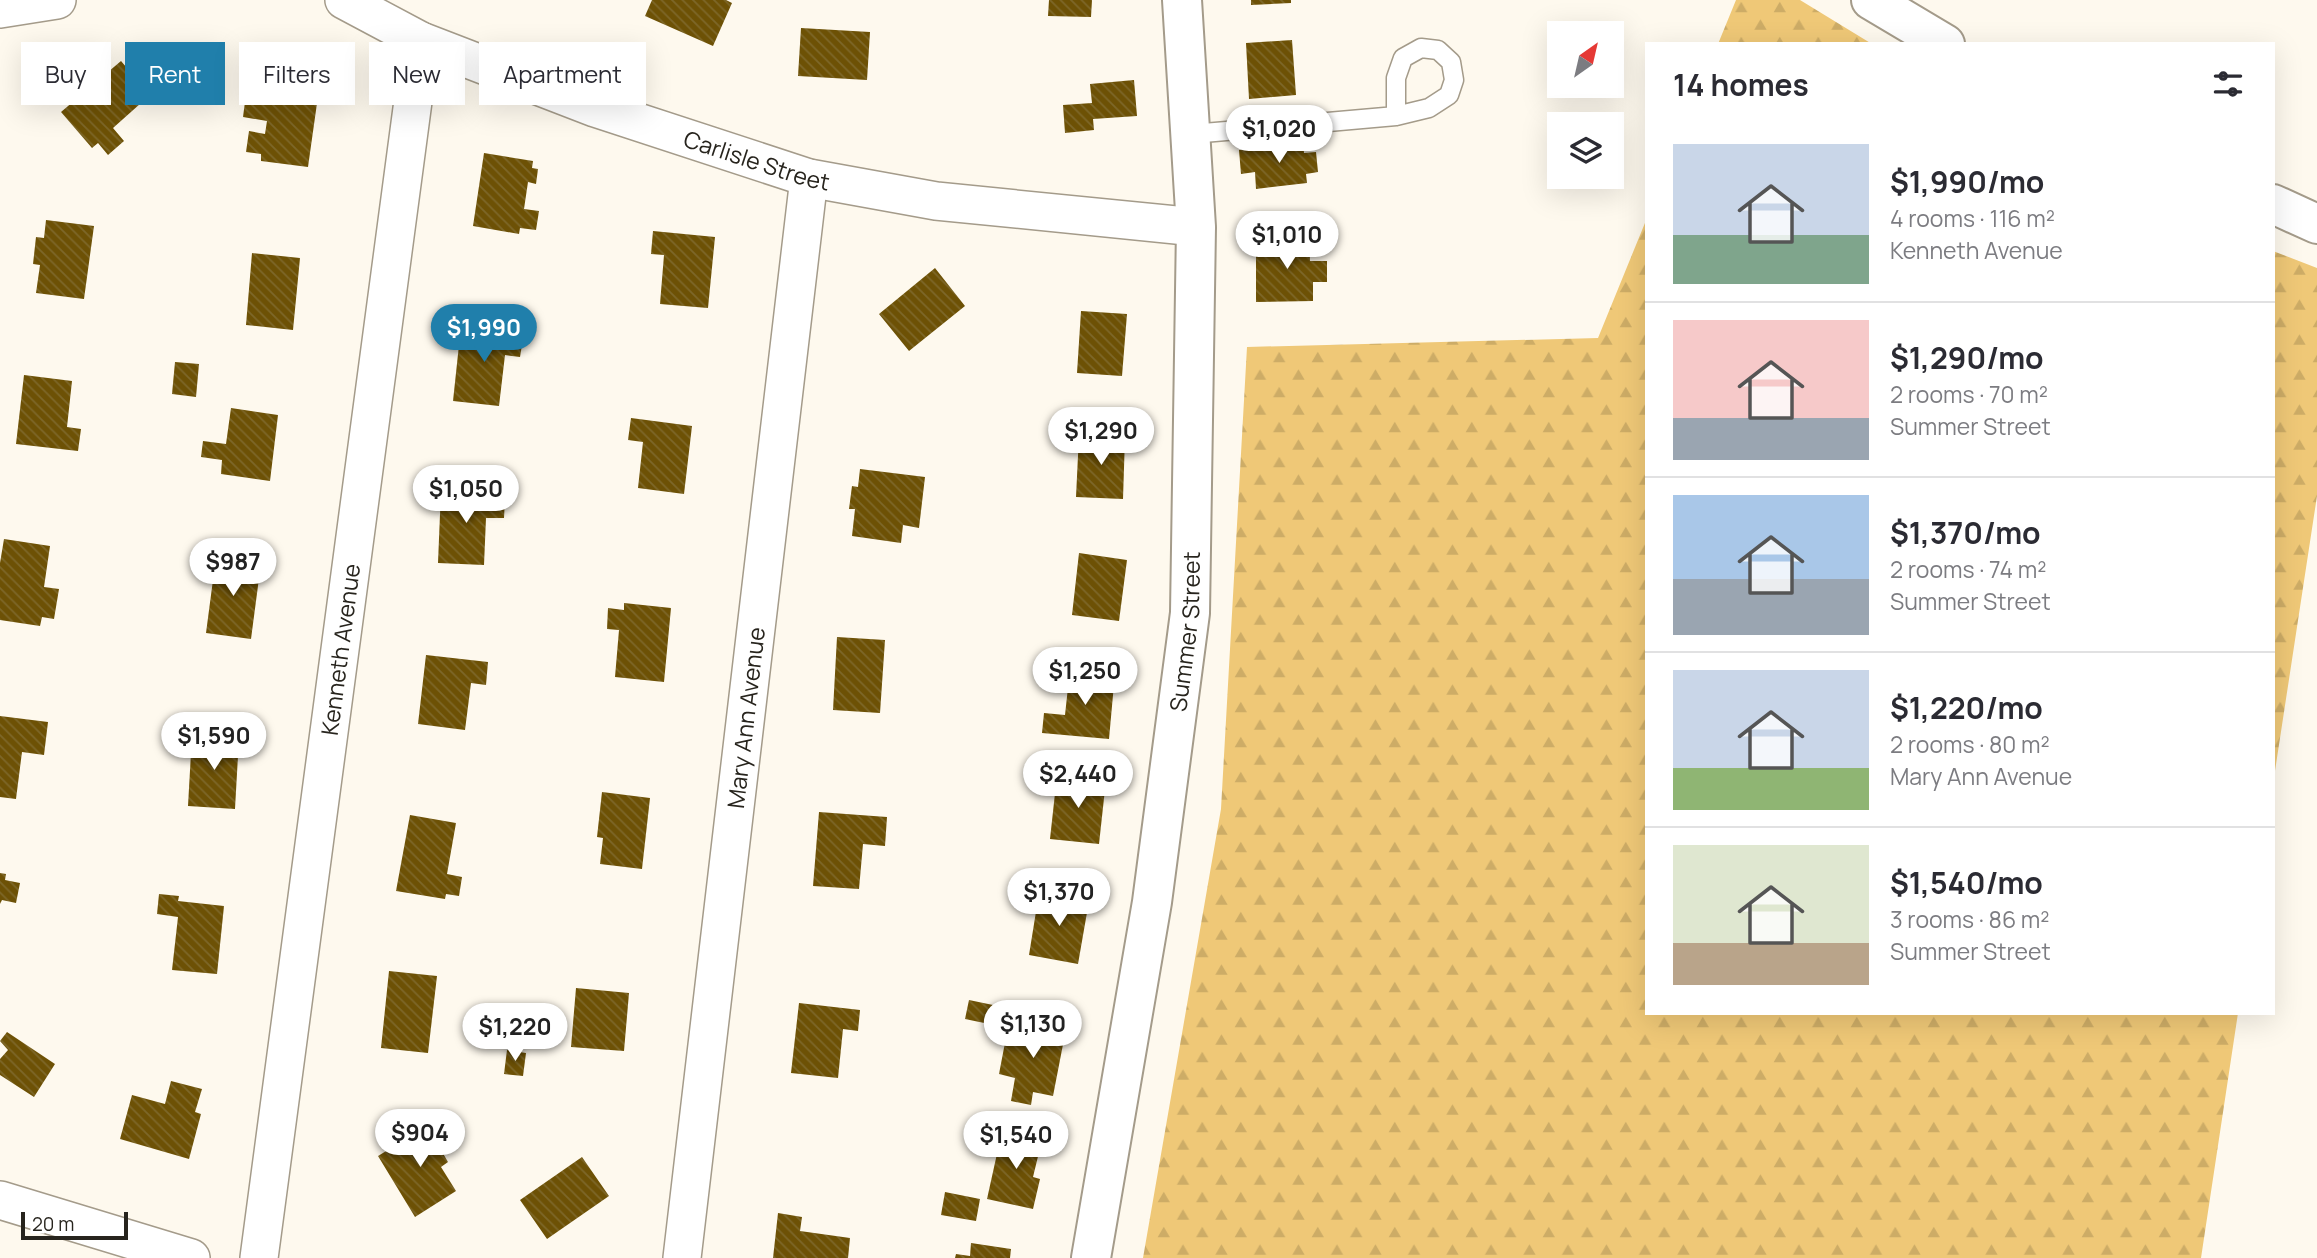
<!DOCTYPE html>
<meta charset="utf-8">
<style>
:root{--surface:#fff;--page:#f2f2f3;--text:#2b2b33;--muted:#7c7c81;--line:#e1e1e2;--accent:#207fab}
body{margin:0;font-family:Manrope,sans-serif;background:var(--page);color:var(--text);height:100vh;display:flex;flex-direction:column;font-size:26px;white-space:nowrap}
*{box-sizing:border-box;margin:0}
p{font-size:23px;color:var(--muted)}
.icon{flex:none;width:38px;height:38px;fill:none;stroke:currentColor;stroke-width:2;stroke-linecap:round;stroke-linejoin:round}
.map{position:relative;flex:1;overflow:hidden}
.details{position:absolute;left:1645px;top:42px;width:630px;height:973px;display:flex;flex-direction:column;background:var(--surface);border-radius:0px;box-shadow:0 7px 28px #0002}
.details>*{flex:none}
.top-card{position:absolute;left:21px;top:42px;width:665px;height:63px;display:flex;gap:14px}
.needle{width:46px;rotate:34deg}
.fabs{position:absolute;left:1547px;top:21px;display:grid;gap:14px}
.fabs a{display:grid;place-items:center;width:77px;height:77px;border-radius:0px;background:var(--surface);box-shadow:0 7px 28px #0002;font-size:35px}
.scale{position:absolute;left:21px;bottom:18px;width:107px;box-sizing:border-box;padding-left:7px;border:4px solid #27241d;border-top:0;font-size:19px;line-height:24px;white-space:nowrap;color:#27241d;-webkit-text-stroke:5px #fff;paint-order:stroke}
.price{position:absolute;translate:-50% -60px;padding:0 16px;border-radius:24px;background:#fff;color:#222;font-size:23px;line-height:46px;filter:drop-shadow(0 2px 4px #0008)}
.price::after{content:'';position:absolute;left:50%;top:42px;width:21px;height:16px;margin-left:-10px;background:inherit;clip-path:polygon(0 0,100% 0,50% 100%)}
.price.selected{background:var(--accent);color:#fff}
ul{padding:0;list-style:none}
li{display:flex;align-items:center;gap:21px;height:175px;padding:0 28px}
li+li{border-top:2px solid var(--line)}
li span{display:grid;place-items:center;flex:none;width:196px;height:140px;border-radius:0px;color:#555}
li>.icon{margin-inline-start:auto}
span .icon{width:84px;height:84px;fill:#fffc;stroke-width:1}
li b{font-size:30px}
h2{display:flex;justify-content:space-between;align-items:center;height:84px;padding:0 28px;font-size:30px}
.pill{padding:0 24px;border-radius:0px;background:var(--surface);box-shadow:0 7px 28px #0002;font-size:24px;line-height:63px}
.pill.selected{background:var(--accent);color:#fff}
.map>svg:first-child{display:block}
.forest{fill:url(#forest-firs)}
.building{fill:url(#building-back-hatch)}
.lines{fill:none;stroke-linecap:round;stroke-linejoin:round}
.service-casing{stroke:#a49b8a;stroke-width:21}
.minor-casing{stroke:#a49b8a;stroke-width:40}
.tertiary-casing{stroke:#a49b8a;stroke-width:42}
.service{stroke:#fff;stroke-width:18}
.minor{stroke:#fff;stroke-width:37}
.tertiary{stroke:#fff;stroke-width:38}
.labels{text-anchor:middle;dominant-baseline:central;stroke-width:7;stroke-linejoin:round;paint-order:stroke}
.street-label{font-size:23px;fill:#27241d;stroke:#fff}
</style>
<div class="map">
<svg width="2317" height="1258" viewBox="0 0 2317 1258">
<defs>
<pattern id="forest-firs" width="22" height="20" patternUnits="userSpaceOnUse" patternTransform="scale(1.75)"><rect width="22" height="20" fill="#efc877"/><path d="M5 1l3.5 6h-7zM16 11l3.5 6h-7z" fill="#cdac66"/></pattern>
<pattern id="building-back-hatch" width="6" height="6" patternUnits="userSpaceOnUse" patternTransform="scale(1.75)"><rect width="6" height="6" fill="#6d5105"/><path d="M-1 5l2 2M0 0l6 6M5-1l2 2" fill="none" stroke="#7d6729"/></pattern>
</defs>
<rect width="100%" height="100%" fill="#fef9ee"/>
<path class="forest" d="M1736 0H1800L1872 44H1718Z
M1647 218V1013H2238L2201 1258H1143L1221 809 1247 347 1598 338Z
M2273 251 2317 268V496L2273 784Z"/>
<path class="building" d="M652 0H726L732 3 713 46 645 16Z
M1049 0H1092L1091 17 1048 16Z
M1251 0H1291V3L1251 5Z
M801 28 870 32 867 80 798 76Z
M1292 40 1296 95 1249 99 1246 43Z
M121 61 150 95 113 128 124 141 108 155 98 143 92 148 61 112Z
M248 79 319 89 308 167 261 161V154L246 152 249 131 265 134 267 121 243 117Z
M1134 80 1137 116 1093 119 1094 130 1065 133 1063 105 1092 103 1090 84Z
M1303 142 1304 153 1316 152 1318 172 1306 174 1307 183 1256 189 1255 172 1241 174 1239 150Z
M484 153 533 161 532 168 538 169 536 184 528 182 524 209 539 211 536 230 520 228 519 234 473 226Z
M46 220 94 226 84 299 36 293 40 265 33 264 36 237 44 238Z
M653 231 715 237 708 308 660 304 664 255 651 254Z
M1256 240H1309L1310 261H1327V282H1313V301L1256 302Z
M252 253 300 258 293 330 246 325Z
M935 268 965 306 909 351 879 314Z
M1081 311 1127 314 1122 376 1077 373Z
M461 326 524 333 520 357 505 355 499 406 453 401Z
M175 362 199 364 196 397 172 394Z
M24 375 72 381 67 427 81 429 78 451 16 444Z
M231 408 278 415 270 481 221 474 222 460 201 457 203 441 226 444Z
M631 418 692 426 684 494 638 488 643 442 628 440Z
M1079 435 1125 437 1123 499 1076 497Z
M860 469 925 477 919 528 903 525 901 543 852 536 855 509H849L852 486 858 487Z
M441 490 490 492V498L505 499 504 518H486L484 565 438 563Z
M4 539 50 546 44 587 59 589 54 619 42 617 40 626 0 620V563Z
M1079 553 1127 560 1119 621 1072 615Z
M216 557 261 563 251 639 206 633Z
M624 603 671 608 664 682 615 677 619 630 607 629 608 608 624 610Z
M837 637 885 640 880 713 833 710Z
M426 655 488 662 486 685 471 683 465 730 418 724Z
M1070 669 1115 673 1109 739 1042 733 1044 713 1065 715Z
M0 716 48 722 44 755 22 752 16 799 0 797Z
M192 735 239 738 235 809 188 806Z
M1057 775 1106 780 1099 844 1050 839Z
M602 792 650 798 642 869 600 864 603 838 597 837Z
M819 812 887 817 885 846 863 844 859 889 813 886Z
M410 815 456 823 447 874 462 877 459 896 446 894 445 899 396 891Z
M0 873 6 874 5 880 20 883 16 903 2 900 0 904Z
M1039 893 1089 901 1078 964 1029 955Z
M159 894 179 896 178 901 224 906 217 974 172 970 178 917 157 914Z
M389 971 437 976 428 1053 381 1048Z
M576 988 629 993 624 1051 571 1047Z
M969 1000 993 1005 989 1024 965 1019Z
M799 1003 860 1010 858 1031 843 1029 838 1078 791 1073Z
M1025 1020 1066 1029 1053 1096 1033 1092 1031 1105 1011 1101 1015 1078 999 1074 1008 1027 1023 1030Z
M7 1032 55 1064 34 1097 0 1075V1059L8 1050 0 1041Z
M507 1050 526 1053 523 1076 504 1074Z
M171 1081 202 1089 195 1112 201 1114 189 1159 120 1139 132 1095 165 1104Z
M437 1120 449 1139 438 1145 448 1162 441 1167 456 1191 415 1217 378 1156Z
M1002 1131 1042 1140 1033 1177 1040 1179 1033 1209 987 1199Z
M582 1157 609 1196 547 1239 520 1200Z
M945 1192 980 1199 976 1221 941 1215Z
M778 1213 802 1217 800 1231 850 1238 848 1258H773Z
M971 1243 1011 1249 1010 1258H955L956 1254 970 1256Z"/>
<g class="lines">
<g class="service-casing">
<path id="service" d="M1192 134 1396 116 1429 108 1449 95 1454 80 1451 62 1438 50 1421 48 1403 58 1396 78V116"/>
</g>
<g class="minor-casing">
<g id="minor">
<path id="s1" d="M344 0 421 41 595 108 809 178 936 201 1196 227"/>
<path d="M0 9 57 0"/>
<path d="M0 1200 191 1258"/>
<path id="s2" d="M259 1258 421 41"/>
<path id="s3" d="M682 1258 809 178"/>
</g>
</g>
<g class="tertiary-casing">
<g id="tertiary">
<path d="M1871 0 1945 44"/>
<path d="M2273 204 2317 224"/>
<path id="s4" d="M1091 1258 1152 902 1190 613 1196 227 1182 0"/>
</g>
</g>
<use href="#service" class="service"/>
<use href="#minor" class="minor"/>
<use href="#tertiary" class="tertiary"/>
</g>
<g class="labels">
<g class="street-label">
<text stroke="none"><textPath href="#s1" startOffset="444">Carlisle Street</textPath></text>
<text stroke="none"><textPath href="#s4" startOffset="634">Summer Street</textPath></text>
<text stroke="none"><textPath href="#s2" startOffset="614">Kenneth Avenue</textPath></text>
<text stroke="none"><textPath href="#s3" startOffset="544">Mary Ann Avenue</textPath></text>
</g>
</g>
</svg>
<div class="fabs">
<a><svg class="needle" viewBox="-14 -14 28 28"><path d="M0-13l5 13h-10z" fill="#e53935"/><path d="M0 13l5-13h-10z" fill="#7c7c81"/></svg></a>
<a><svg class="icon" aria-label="layers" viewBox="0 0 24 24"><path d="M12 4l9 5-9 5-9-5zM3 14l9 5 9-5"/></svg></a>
</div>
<div class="scale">20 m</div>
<b class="price" style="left:1279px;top:165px">$1,020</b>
<b class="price" style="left:1287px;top:271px">$1,010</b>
<b class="price selected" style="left:484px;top:364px">$1,990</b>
<b class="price" style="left:1101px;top:467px">$1,290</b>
<b class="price" style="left:466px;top:525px">$1,050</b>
<b class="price" style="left:233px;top:598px">$987</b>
<b class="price" style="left:1085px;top:707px">$1,250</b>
<b class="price" style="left:214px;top:772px">$1,590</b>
<b class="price" style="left:1078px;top:810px">$2,440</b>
<b class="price" style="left:1059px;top:928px">$1,370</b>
<b class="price" style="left:1033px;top:1060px">$1,130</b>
<b class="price" style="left:515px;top:1063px">$1,220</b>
<b class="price" style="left:420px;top:1169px">$904</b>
<b class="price" style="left:1016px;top:1171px">$1,540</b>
<div class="top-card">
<a class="pill">Buy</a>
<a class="pill selected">Rent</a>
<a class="pill">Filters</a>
<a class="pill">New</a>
<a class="pill">Apartment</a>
</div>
<section class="details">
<h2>14 homes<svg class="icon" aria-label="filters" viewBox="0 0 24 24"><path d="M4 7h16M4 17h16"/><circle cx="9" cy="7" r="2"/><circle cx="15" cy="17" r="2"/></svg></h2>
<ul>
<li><span style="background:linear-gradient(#c9d6e8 65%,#7fa58c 0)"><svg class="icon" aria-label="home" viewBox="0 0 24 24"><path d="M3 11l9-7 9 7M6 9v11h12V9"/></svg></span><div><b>$1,990/mo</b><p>4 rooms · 116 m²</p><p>Kenneth Avenue</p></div></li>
<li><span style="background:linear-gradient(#f6c9c9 70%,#9aa5b1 0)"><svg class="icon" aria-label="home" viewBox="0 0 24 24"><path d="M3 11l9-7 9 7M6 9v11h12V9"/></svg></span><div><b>$1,290/mo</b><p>2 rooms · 70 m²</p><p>Summer Street</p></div></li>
<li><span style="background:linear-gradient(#a9c7e8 60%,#9aa5b1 0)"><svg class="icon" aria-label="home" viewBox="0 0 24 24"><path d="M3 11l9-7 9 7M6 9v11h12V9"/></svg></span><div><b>$1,370/mo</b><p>2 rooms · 74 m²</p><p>Summer Street</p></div></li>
<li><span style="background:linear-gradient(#c9d6e8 70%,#8fb573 0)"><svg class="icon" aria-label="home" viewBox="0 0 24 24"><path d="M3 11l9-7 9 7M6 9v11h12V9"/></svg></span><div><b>$1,220/mo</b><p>2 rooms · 80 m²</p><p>Mary Ann Avenue</p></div></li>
<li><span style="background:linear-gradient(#dfe7d0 70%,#b9a48a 0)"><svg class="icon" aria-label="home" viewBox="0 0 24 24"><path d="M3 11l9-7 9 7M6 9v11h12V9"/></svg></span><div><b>$1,540/mo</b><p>3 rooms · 86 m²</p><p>Summer Street</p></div></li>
</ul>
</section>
</div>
